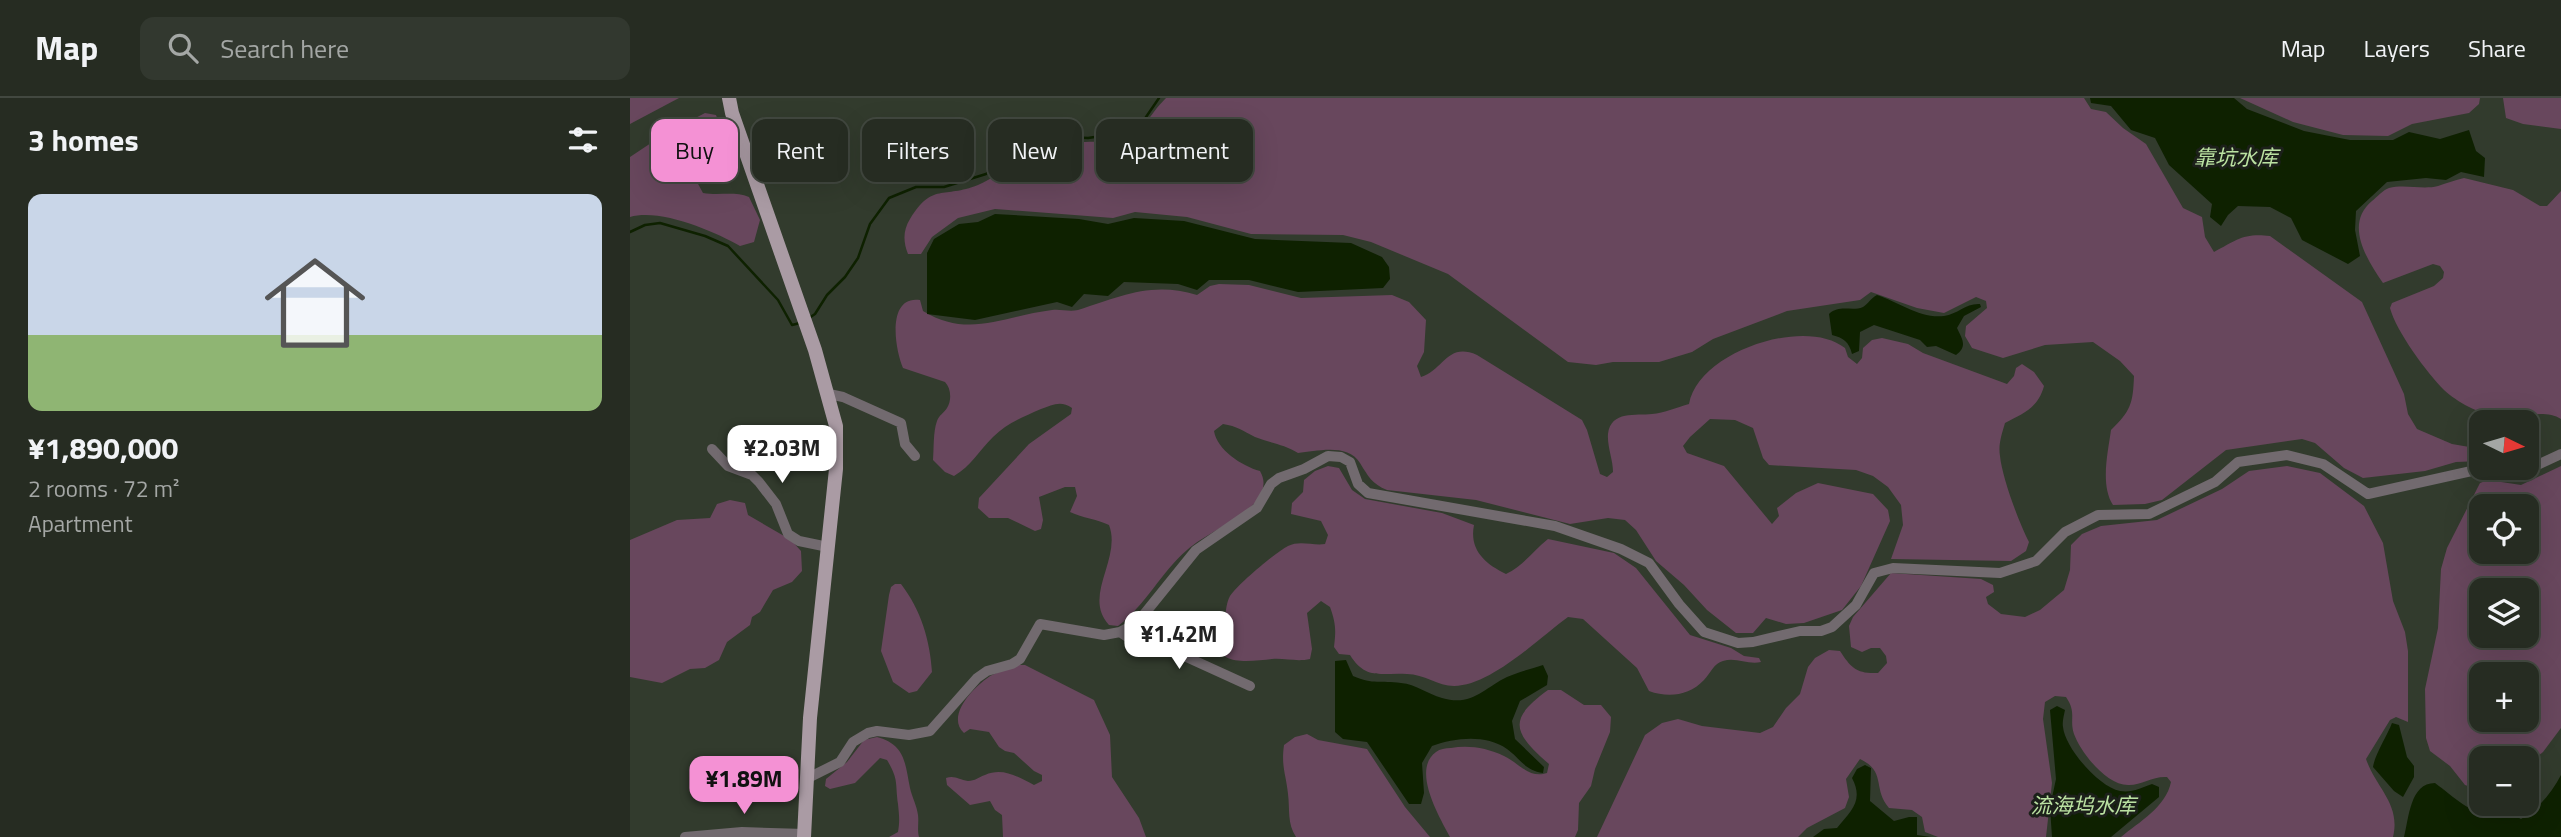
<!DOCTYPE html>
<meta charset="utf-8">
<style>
:root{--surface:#262c22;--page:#32382f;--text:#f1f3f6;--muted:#a4a7a5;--line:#424840;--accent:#f491d4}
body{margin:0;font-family:"Titillium Web","Noto Sans SC",sans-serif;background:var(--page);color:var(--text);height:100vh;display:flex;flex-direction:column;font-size:26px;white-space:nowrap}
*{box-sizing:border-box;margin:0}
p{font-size:23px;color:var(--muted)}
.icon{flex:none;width:38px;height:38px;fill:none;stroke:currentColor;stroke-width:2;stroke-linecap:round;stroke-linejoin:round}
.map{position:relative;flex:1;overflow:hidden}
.side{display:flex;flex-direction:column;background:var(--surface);width:630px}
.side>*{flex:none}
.hud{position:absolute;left:21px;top:21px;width:665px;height:63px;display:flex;gap:14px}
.needle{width:46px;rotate:95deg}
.buttons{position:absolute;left:1839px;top:312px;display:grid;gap:14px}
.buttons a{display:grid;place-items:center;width:70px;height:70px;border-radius:14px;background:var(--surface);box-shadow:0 7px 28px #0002,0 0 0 2px var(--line);font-size:35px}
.price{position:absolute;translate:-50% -60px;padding:0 16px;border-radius:14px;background:#fff;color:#222;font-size:23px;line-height:46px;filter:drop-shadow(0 2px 4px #0008)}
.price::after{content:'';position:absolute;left:50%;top:42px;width:21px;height:16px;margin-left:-10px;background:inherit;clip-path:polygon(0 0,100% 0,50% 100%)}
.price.on{background:var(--accent);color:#111}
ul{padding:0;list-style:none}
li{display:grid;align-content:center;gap:14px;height:371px;padding:0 28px}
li+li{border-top:2px solid var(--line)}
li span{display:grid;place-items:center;height:217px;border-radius:14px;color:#555}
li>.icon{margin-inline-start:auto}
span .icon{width:126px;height:126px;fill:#fffc;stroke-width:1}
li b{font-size:30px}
h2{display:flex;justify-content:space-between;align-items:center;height:84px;padding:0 28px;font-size:30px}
.pill{padding:0 24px;border-radius:14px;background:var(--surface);box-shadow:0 7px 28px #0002,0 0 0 2px var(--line);font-size:24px;line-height:63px}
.pill.on{background:var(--accent);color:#111}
header{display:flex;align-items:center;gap:42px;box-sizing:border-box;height:98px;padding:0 35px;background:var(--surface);border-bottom:2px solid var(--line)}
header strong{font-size:33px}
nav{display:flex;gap:38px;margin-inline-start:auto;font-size:24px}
.search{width:490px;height:63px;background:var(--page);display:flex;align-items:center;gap:18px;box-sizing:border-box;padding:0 24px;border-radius:14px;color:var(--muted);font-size:26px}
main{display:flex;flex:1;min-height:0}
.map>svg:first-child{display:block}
.green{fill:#68475d;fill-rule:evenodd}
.water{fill:#0e2100}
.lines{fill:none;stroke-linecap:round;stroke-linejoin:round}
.stream{stroke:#0e2100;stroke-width:2.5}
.minor{stroke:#726a6f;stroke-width:10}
.major{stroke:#aa9ba4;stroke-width:14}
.labels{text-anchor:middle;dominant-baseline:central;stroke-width:6;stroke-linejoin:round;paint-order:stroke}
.water-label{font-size:21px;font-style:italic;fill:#bbe2a2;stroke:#1c201a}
</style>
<header>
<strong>Map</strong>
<div class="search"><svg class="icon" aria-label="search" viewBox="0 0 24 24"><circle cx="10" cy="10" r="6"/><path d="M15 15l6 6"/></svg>Search here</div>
<nav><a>Map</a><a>Layers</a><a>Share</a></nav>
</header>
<main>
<section class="side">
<h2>3 homes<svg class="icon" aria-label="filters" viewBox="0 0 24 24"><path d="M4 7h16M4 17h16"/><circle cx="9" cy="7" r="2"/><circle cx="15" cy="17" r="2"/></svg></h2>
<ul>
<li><span style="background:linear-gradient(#c9d6e8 65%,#8fb573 0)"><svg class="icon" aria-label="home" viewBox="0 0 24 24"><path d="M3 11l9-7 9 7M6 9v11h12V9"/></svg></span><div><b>¥1,890,000</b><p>2 rooms · 72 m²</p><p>Apartment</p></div></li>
</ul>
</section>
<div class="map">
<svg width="1931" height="739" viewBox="0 0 1931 739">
<rect width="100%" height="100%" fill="#323b2d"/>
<path class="green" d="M0 0H49L0 26Z
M536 0H1454L1461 11 1476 14 1493 30 1516 46 1553 110 1572 119 1575 139 1584 154C1607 142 1613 135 1640 138L1732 204 1774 296 1778 316 1787 331 1822 346 1851 351V363L1826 364 1795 373 1733 380 1714 370 1685 345 1672 341 1596 352 1532 402 1515 406 1483 407C1470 387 1478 354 1481 332 1501 313 1503 305 1504 278L1490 263 1463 244 1415 247 1373 260 1342 250 1335 238 1336 228 1357 210 1356 203 1346 199 1314 215 1287 210 1241 194 1230 202 1157 213 1083 241 1062 254 1029 264H983L966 267 938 264 818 176 741 144 713 137 621 136 557 119 505 114 483 120 365 111 328 120 302 139 291 156H278C273 144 273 132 280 121 303 84 313 101 348 87 371 77 389 58 413 49 430 43 468 44 488 43 518 31 516 20 536 0Z
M1610 0H1850L1849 6 1839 15 1782 26 1758 38 1713 37 1663 24Z
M1873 0H1931V31L1893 26 1876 20Z
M75 15 86 17 101 57 91 62 63 60 59 66 61 73 73 95C89 98 104 93 119 99L130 122 124 144 110 148C84 133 30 110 0 119V59L33 37Z
M1834 80 1883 92 1910 108H1917L1931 93V321C1914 310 1888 321 1867 318 1849 316 1827 304 1814 292 1797 275 1766 233 1760 210L1762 205 1804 188 1813 180 1814 174 1810 168 1803 166 1753 185C1737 162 1714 126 1742 103 1747 99 1753 92 1759 90 1775 86 1793 92 1808 88 1817 85 1825 82 1834 80Z
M589 186 619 187 671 200 762 197 779 204 796 222 794 254 787 268 791 279C814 272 817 244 847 257L952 322 957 332 970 376 977 379 983 374C983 362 977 348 978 336 981 312 1006 318 1022 316 1034 315 1048 309 1059 306 1068 254 1175 218 1215 250L1218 259 1227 266 1232 260 1233 250 1242 242 1252 240 1278 246 1293 255 1377 286 1384 278 1386 270 1392 266 1404 274 1414 288C1408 310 1394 315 1375 325 1372 336 1368 346 1370 358 1372 379 1389 425 1399 444L1396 453 1381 463 1261 461 1273 427 1271 407 1258 389 1243 378 1226 372 1139 367 1133 360 1123 330 1105 322 1080 321 1060 339 1053 348 1057 355 1094 368 1142 426 1149 418 1147 410 1166 395 1188 385 1243 396 1258 412 1260 423 1231 488 1212 512 1174 525 1156 526 1136 520 1123 535H1106L1077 512 1054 487 1026 463 1006 432 995 422 978 420 940 426 846 402 757 392C742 386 738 378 730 365 718 345 687 353 668 355 654 346 640 345 625 339 613 333 607 328 593 326L584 333C587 352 612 368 630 373 636 384 634 392 627 402 614 420 575 436 557 452 531 474 516 507 488 528L479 527C452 498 492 461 479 427 466 421 453 420 440 414L447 398 445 389H435L409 399 413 422 411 431 405 433 378 420H359L348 410 349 400 399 346 441 316 442 310C431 302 422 307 411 311 393 319 377 325 363 339 349 353 341 368 324 378L315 374 303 362C304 350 303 334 307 323 309 317 314 315 317 310 322 302 321 290 315 284L273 270C265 252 256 197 290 202L293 213C339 241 373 218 422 212 431 211 439 214 448 212 490 199 521 183 567 197L580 188Z
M698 368 709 370 722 392 735 401 812 415 844 427C839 452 855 466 876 476 894 467 903 453 918 441L984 455 1006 470 1060 537 1101 550 1114 558 1129 560 1131 564C1118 567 1106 559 1093 563 1084 565 1080 576 1074 582 1059 598 1038 600 1019 593L1007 570 953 521 938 519C909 540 861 588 824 588 808 588 794 576 777 576 752 574 736 583 720 557L709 556 704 549C706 532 706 526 700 509L691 503 677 515 682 551 680 561C667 564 655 560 642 561 622 563 584 570 588 539 588 533 592 529 594 524 596 515 596 505 600 498 609 485 645 455 658 448 670 442 683 448 695 446L698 437 691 423 661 416 662 405 673 394 674 382 685 373Z
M1657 368 1690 375 1734 408 1753 445 1763 503 1775 534 1778 553V624L1766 619 1760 622 1736 661C1746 690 1771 706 1763 739H1491C1509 724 1536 709 1541 684L1537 679C1523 678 1512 687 1499 687 1477 688 1451 655 1444 636 1439 621 1447 615 1436 599L1425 598 1415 604 1413 621 1422 685 1416 739H1308L1295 734 1292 719 1282 712 1259 710C1242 690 1257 674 1230 661L1216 681 1219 699 1215 710 1177 730 1168 739H967L1015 637 1032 625 1048 621 1072 628 1130 635 1143 629 1156 610 1170 596 1178 569 1185 560 1199 552 1210 553C1221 570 1227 576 1248 575L1257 565 1256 558 1250 550H1241L1232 554 1221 549 1219 528 1223 519 1261 475 1351 481 1363 487 1364 494 1356 499 1358 506 1371 516 1395 519 1410 512 1434 492 1440 472 1441 447 1452 436 1471 428 1527 422 1592 391 1619 373Z
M1931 368V630L1913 654 1897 667V660H1852L1851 689 1847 691 1835 687 1820 668 1800 653 1796 640 1795 591 1808 530 1811 471 1817 450 1850 385 1858 382 1891 387ZM1852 408H1897V453H1852ZM1852 492H1897V537H1852ZM1852 576H1897V621H1852Z
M100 402 115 405 118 417 161 442 171 453 172 473 162 484 143 492 130 514 122 519 120 527 97 544 89 562 75 570 60 571 32 585 0 579V442L47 422 80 420 87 406Z
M265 486H271C291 512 300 542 302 574L287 593 279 595 263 584 251 553 259 497 261 489Z
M388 567H395L464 602 480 637 482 679 509 720 516 739H373L372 717 365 712 360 703 340 707 317 687 316 680C325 677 329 682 338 683 345 683 349 679 355 677 373 669 388 679 404 687L412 683V677L404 673 384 655 375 653 369 649 359 634 340 631 334 635C315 618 345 587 362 577 370 573 380 570 388 567Z
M918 592H931L954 607H971L981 619 980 634 965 671 961 688 949 705 948 732 945 739H820C810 720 781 672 806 654 810 651 815 650 821 650 839 647 857 650 874 658 889 665 899 681 917 675L919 666C882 634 878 621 918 592Z
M677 636 688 642 737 651 775 709 800 739H666C657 725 660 712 658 696 656 676 651 669 654 647L665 639Z
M247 639C276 647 275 666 280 690 282 699 287 708 288 717 289 724 287 732 289 739H259L268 734C270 722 269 717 268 706 265 685 269 682 257 662L250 660 225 685 200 691 195 688 196 681 217 664 234 642Z"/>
<path class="water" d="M1460 0H1604L1617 11 1674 33 1720 42H1763L1779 34 1810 41 1839 32 1846 53 1855 60 1854 79 1831 74 1816 82 1796 80 1757 84 1726 113 1725 132 1730 158 1718 166 1672 142 1661 120 1640 109 1608 108 1598 117 1591 128 1580 119 1582 106 1539 67 1525 40 1501 32 1481 8 1461 5Z
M365 116 449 121 478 126 504 120 554 123 625 141 721 145 752 159 759 169 760 181 753 190 668 194 619 182H579L567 192 548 186 494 184 478 198 454 196 442 209 427 204 345 222 297 216V155L304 141 329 126 348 124Z
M1247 197C1268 204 1291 221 1314 218 1328 216 1336 205 1350 206L1351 209 1334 218 1327 230C1332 241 1338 248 1326 257L1306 248 1297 249 1290 242 1244 227 1230 234 1229 253 1222 256C1219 244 1214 240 1202 237L1199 216C1210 206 1222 214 1233 209 1238 206 1241 200 1247 197Z
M716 562 723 578C744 587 750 582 771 585 786 586 797 596 812 600 842 609 854 590 877 579 888 574 901 571 913 567L918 578 917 587 890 603 882 623 885 641 914 669 913 675C894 672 891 661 877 651 855 636 825 640 802 648L792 665 794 695 791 706H779L737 644 713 641 705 634V563Z
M1427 608 1435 612C1434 617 1432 624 1433 629 1435 650 1469 689 1490 693 1502 695 1511 690 1522 686L1529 689V699L1481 739H1422L1420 709 1426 681 1420 612Z
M1762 625 1769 627 1777 659 1784 668V679L1773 699 1764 693 1743 669C1745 656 1757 638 1762 625Z
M1235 667 1241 670 1240 703 1264 723 1279 719H1287V737L1301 739H1183L1194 731 1207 730C1221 713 1234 703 1222 680L1227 671Z
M1931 677V739H1774C1779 720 1780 685 1805 685 1824 699 1840 716 1864 718L1872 711 1891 721C1909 711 1922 694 1931 677Z"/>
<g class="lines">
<path class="stream" d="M0 134 15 127 30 125 75 138 98 148 148 202 162 227 170 225
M179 220 185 216 197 197 215 179 228 160 240 126 259 100 286 89H314L356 76 397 45 416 38 458 40 492 35 514 22 529 0"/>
<path class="minor" d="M199 296 213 299 271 325 275 346 285 358
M82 351 98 368 122 377 129 384 146 406 158 436 169 443 198 449
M490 534 505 544 552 557 620 588
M178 680 210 664 223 644 238 635 247 633 279 637 300 633 347 580 357 573 382 566 390 561 410 526 474 537 490 534 507 525 566 452 627 410 641 386 649 380 674 371 698 358 711 359 720 364 728 386 738 395 925 428 991 451 1019 465 1049 506 1074 534 1108 545 1123 544 1170 533H1191L1202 529 1226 507 1244 475 1263 470 1370 475 1406 463 1435 434 1468 417 1519 416 1585 384 1608 364 1657 357 1693 366 1738 396 1846 372 1888 376 1931 356
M55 739 112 734 175 736"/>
<path class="major" d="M99 0 102 15 185 252 206 328V371L180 620 174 739"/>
</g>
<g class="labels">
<g class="water-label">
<text x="1606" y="59">靠坑水库</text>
<text x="1453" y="707">流海坞水库</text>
</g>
</g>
</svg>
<div class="buttons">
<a><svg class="needle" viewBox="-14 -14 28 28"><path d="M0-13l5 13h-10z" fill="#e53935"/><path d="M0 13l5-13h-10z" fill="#a4a7a5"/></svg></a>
<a><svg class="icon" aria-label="locate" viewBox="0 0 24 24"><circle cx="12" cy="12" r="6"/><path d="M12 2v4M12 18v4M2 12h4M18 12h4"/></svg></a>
<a><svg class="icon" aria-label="layers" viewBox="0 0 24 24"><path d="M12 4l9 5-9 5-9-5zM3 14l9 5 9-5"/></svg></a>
<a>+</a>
<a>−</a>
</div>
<b class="price" style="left:152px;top:387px">¥2.03M</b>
<b class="price" style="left:549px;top:573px">¥1.42M</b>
<b class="price on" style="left:114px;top:718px">¥1.89M</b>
<div class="hud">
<a class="pill on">Buy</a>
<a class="pill">Rent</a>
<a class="pill">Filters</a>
<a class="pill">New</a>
<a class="pill">Apartment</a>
</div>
</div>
</main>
